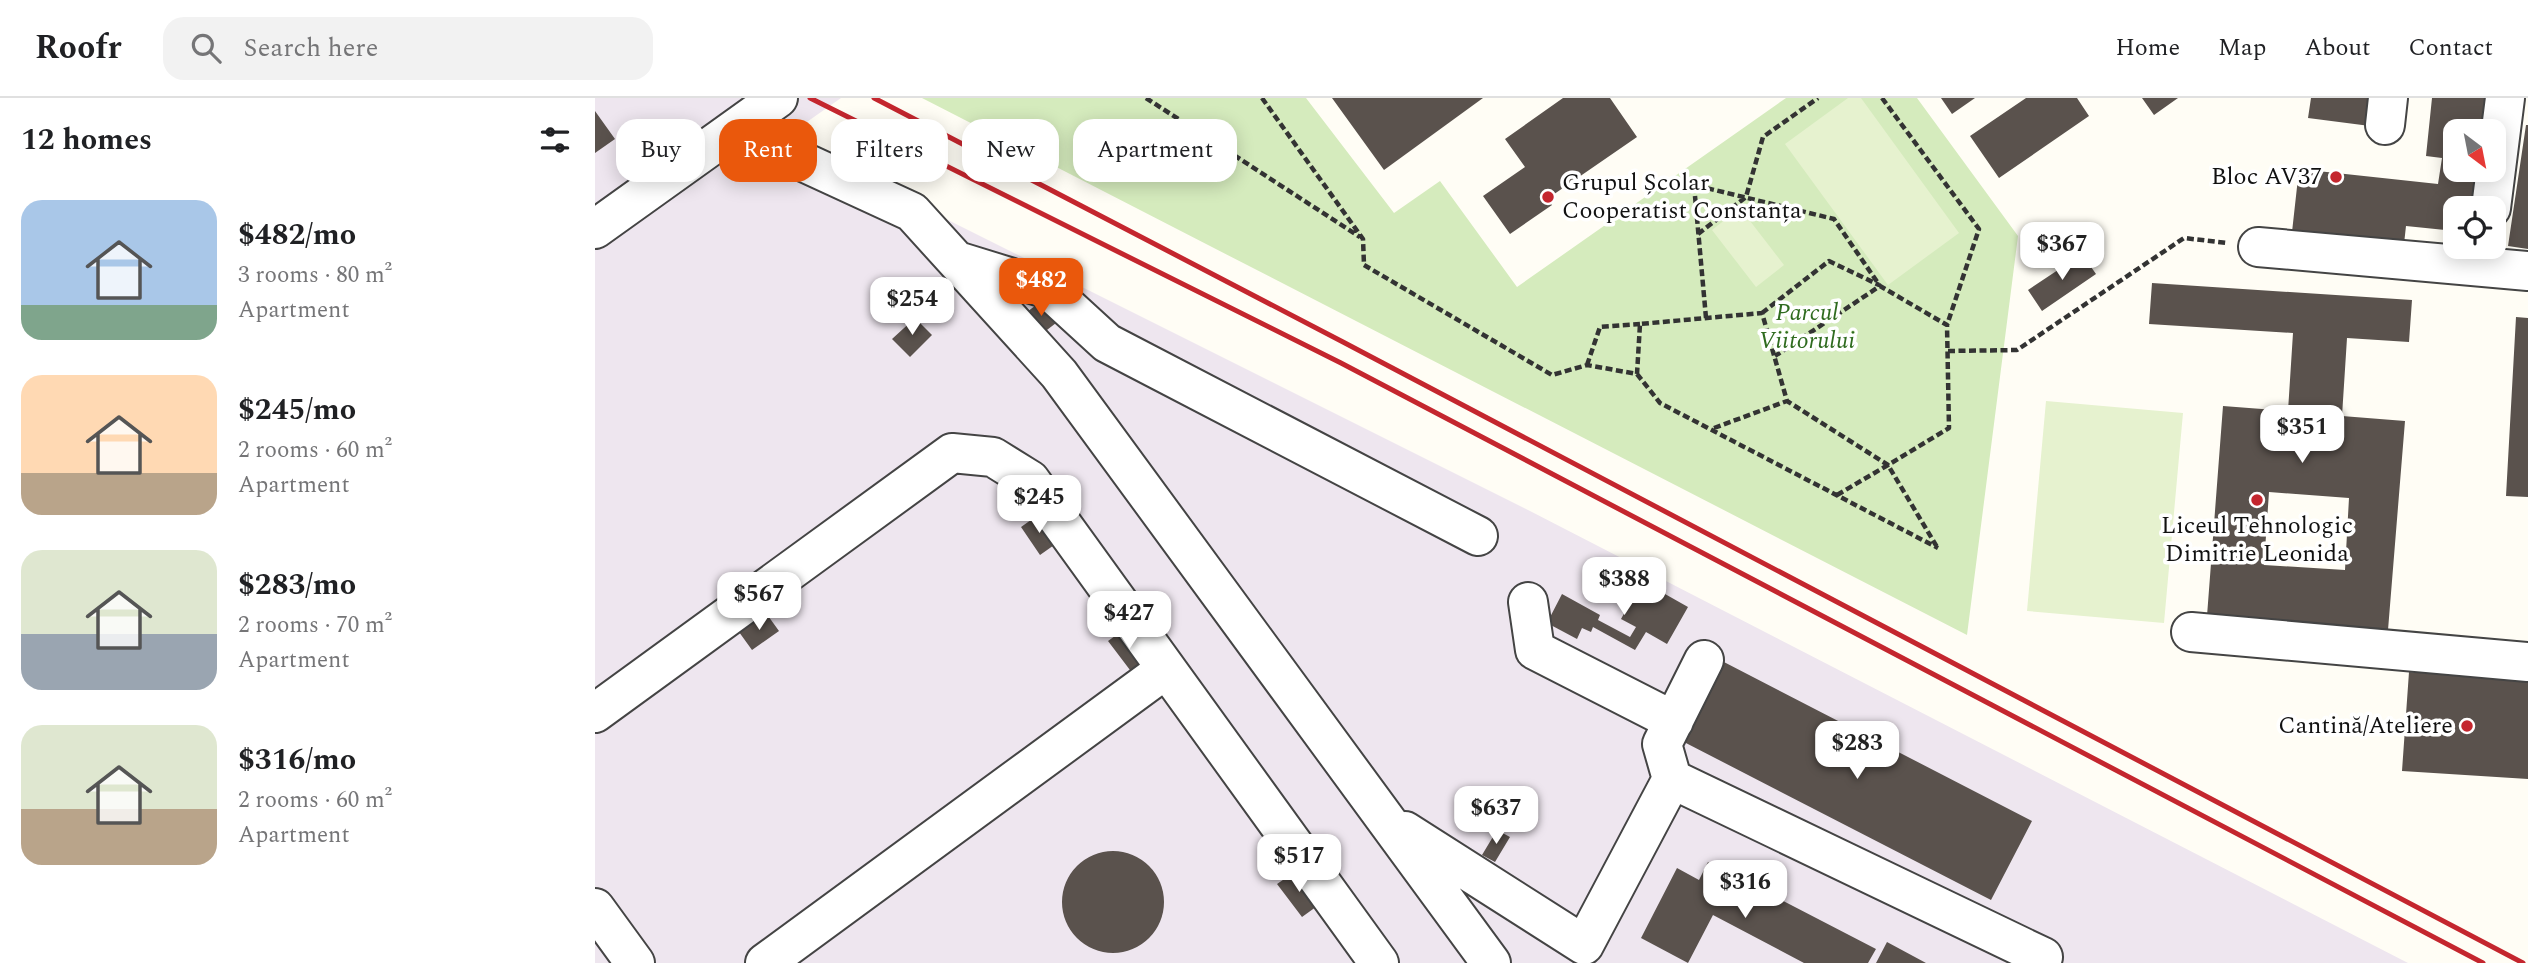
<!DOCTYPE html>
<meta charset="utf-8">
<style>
:root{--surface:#fff;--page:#f2f2f2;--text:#202124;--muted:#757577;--line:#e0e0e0;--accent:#ea580c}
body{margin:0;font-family:Spectral,serif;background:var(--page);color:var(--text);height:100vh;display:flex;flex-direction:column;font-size:26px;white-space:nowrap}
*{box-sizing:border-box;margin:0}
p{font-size:23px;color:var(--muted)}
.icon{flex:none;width:38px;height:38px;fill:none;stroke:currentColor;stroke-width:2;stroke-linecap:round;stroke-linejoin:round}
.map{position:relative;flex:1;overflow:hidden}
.drawer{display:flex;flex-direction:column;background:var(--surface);width:595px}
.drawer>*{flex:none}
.top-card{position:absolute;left:21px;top:21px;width:665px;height:63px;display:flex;gap:14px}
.needle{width:46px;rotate:148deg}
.buttons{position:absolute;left:1848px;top:21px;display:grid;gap:14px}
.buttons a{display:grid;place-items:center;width:63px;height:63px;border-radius:14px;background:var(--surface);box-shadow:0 4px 18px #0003;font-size:35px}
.price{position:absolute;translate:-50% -60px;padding:0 16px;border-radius:14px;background:#fff;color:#222;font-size:23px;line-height:46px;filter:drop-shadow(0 2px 4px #0008)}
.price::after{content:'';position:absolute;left:50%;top:42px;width:21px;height:16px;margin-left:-10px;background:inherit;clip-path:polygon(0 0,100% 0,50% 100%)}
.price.on{background:var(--accent);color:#fff}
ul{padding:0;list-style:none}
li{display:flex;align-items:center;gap:21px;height:175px;padding:0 21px}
li span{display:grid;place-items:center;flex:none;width:196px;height:140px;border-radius:21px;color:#555}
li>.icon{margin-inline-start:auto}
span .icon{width:84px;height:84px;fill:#fffc;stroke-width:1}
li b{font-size:30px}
h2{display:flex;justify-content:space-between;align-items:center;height:84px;padding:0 21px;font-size:30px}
.tag{padding:0 24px;border-radius:21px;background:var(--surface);box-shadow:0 4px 18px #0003;font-size:24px;line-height:63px}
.tag.on{background:var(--accent);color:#fff}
header{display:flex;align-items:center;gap:42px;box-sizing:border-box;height:98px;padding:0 35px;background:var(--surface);border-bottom:2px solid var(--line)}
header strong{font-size:33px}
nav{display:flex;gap:38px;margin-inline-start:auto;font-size:24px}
.search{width:490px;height:63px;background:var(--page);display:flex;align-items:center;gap:18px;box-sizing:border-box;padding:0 24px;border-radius:21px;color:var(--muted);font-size:26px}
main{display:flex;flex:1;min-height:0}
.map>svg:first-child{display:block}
.industrial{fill:#eee6ef}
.green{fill:#d5ebbd}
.pitch{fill:#e6f2cf}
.building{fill:#5a524d;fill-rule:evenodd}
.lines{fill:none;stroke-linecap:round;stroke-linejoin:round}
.minor-casing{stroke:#444;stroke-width:42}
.path{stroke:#333;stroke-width:4.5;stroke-dasharray:7 3.5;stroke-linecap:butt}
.minor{stroke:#fff;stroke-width:38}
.rail{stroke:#c4262e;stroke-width:5}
.poi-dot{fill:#c4262e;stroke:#fff;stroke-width:2.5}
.labels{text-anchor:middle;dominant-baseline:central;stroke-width:7;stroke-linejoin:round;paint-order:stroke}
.poi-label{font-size:24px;fill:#111;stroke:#fff;text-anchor:end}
.park-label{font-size:24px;font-style:italic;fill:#2f6b1f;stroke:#fff}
</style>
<header>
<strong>Roofr</strong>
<div class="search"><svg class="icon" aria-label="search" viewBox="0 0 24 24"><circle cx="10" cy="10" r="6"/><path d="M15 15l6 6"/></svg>Search here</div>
<nav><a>Home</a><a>Map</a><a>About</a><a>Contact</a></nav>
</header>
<main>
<section class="drawer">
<h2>12 homes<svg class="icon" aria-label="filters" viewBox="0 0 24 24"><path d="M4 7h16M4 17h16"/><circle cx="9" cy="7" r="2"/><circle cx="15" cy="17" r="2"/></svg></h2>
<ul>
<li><span style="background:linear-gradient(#a9c7e8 75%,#7fa58c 0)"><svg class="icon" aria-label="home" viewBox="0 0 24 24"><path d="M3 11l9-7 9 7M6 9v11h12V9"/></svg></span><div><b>$482/mo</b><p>3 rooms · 80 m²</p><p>Apartment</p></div></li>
<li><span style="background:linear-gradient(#ffd9b3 70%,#b9a48a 0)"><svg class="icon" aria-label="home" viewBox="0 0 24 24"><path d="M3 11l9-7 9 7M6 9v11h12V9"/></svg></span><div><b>$245/mo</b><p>2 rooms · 60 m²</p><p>Apartment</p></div></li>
<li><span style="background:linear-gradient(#dfe7d0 60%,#9aa5b1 0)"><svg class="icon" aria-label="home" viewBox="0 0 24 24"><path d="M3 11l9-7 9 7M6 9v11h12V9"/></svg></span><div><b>$283/mo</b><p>2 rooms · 70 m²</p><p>Apartment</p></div></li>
<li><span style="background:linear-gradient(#dfe7d0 60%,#b9a48a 0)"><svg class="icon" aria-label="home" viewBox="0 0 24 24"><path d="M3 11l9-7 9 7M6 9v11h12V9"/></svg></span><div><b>$316/mo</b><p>2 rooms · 60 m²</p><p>Apartment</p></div></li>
</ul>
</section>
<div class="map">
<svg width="1933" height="865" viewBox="0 0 1933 865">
<rect width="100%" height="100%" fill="#fffdf5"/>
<path class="industrial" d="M0 0H246L189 40 935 413 1813 865H0Z"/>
<path class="green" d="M327 0H711L799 115 845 83 922 189 1191 0H1322L1423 138 1372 537Z"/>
<path class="pitch" d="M1253 0H1266L1364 135 1293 187 1190 46Z
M1145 110 1189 167 1161 189 1117 132Z
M1451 303 1588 315 1569 525 1432 513Z"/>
<path class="building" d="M737 0H888L789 72Z
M968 0H1015L1042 39 952 101 957 107 915 136 888 98 930 69 910 41Z
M1346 0H1380L1357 16Z
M1431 0H1482L1494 18 1404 80 1375 38Z
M1547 0H1583L1559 17Z
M1716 0H1779L1775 28 1713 20Z
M1837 0H1892L1888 33H1860V72H1884L1880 110H1860V133L1811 128 1809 146 1697 134 1704 71 1843 86 1847 60 1831 58Z
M0 13 20 41 0 55Z
M1931 27H1933V151L1913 148Z
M1487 156 1501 176 1447 213 1433 192Z
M1557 185 1817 202 1814 244 1752 240 1747 318 1810 323 1793 532 1612 518 1628 308 1693 313 1698 235 1554 226ZM1674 394 1754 400 1750 472 1669 467Z
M445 204 461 225 448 235 432 214Z
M1921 219 1933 220V399L1911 398Z
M320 220 337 237 315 259 297 241Z
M443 417 462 445 445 457 426 429Z
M1047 483 1093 509 1072 546 1051 534 1040 552 998 529 996 534 987 530 982 541 952 525 967 496 1005 517 1003 522 1035 539 1041 529 1026 521Z
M171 515 184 533 157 552 144 534Z
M531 530 556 563 538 576 513 543Z
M1127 563 1437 723 1396 802 1087 643Z
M1814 574 1933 582V681L1807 673Z
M902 732 915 739 900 764 887 757Z
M467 804a51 51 0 1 1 102 0a51 51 0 1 1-102 0Z
M1113 764 1281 851 1273 865H1209L1118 817 1093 865 1046 840 1082 770 1104 782Z
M701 773 725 806 707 819 682 786Z
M1292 844 1331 865H1281Z"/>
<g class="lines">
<g class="minor-casing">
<path id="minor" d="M1790 27 1793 0
M139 32 317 114 464 276 896 865
M1896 110 1910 0
M0 131 183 0
M1663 149 1933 173
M362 163 453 191 512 245 883 438
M933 504 940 552 1079 623
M1596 534 1933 564
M0 615 357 355 398 359 435 382 784 865
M1077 681 1067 646 1109 562
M810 733 989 847 1077 681 1448 859 1446 865
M0 810 40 865
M170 865 571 571"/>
</g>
<path class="path" d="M551 0 765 139
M667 0 768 141 769 167 957 277 992 267 1042 276 1045 226 1167 215 1192 303 1293 367 1354 330 1352 227 1285 188 1180 258
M1287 0 1384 131 1352 227
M1103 136 1151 99 1168 39 1223 0
M1167 215 1234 163 1284 187
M1111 220 1099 87 1239 121 1285 188
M1353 253 1422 252 1589 140 1632 145
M992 267 1005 229 1045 226
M1042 276 1065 305 1343 450
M1119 330 1192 303
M1242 397 1293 367 1342 449"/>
<use href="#minor" class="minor"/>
<path class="rail" d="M215 0 746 265 1888 865
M279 0 748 244 1928 865"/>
</g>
<g class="poi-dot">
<circle cx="1741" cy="79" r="7"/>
<circle cx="953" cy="99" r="7"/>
<circle cx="1662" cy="402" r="7"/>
<circle cx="1872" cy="628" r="7"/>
</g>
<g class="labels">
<g class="poi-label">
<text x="1727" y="79">Bloc AV37</text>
<text x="967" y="85" text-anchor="start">Grupul Școlar<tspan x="967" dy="28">Cooperatist Constanța</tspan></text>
<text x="1662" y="428" text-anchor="middle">Liceul Tehnologic<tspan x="1662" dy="28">Dimitrie Leonida</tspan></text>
<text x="1858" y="628">Cantină/Ateliere</text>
</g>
<g class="park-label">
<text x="1212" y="215">Parcul<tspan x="1212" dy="28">Viitorului</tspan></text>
</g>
</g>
</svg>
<div class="buttons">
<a><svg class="needle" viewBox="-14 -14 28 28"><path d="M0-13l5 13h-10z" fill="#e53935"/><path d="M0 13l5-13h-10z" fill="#757577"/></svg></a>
<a><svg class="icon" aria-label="locate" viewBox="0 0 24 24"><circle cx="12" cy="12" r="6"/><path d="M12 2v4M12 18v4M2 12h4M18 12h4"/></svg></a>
</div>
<b class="price" style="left:1467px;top:184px">$367</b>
<b class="price on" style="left:446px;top:220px">$482</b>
<b class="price" style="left:317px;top:239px">$254</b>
<b class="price" style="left:1707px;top:367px">$351</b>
<b class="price" style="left:444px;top:437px">$245</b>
<b class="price" style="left:1029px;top:519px">$388</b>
<b class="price" style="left:164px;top:534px">$567</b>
<b class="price" style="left:534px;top:553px">$427</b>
<b class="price" style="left:1262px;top:683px">$283</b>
<b class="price" style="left:901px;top:748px">$637</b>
<b class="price" style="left:704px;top:796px">$517</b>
<b class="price" style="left:1150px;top:822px">$316</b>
<div class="top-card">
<a class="tag">Buy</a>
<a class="tag on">Rent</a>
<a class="tag">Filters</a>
<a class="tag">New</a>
<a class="tag">Apartment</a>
</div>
</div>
</main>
